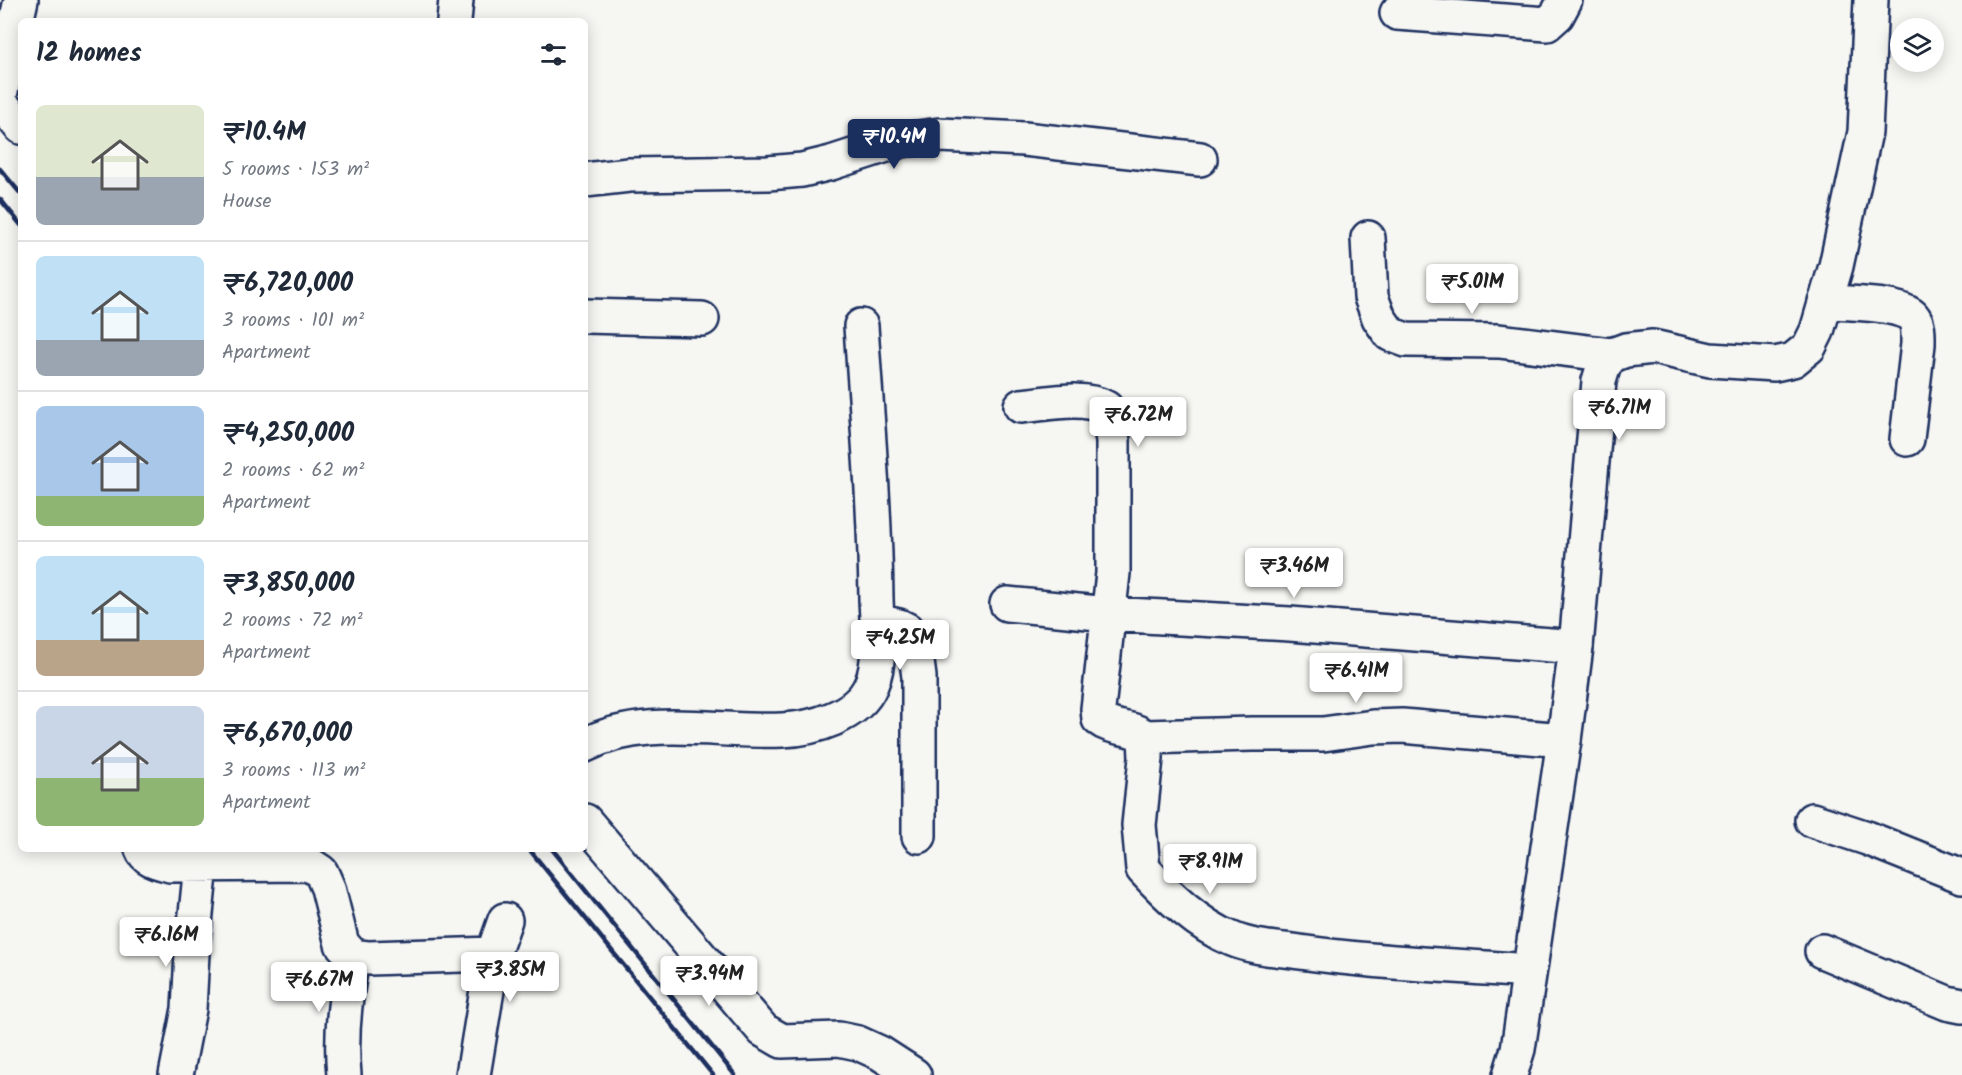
<!DOCTYPE html>
<meta charset="utf-8">
<style>
:root{--surface:#fff;--page:#f2f2f3;--text:#1f2937;--muted:#747a83;--line:#e0e1e3;--accent:#1b2f5e}
body{margin:0;font-family:Kalam,sans-serif;background:var(--page);color:var(--text);height:100vh;display:flex;flex-direction:column;font-size:22px;white-space:nowrap}
*{box-sizing:border-box;margin:0}
p{font-size:20px;color:var(--muted)}
.icon{flex:none;width:33px;height:33px;fill:none;stroke:currentColor;stroke-width:2;stroke-linecap:round;stroke-linejoin:round}
.map{position:relative;flex:1;overflow:hidden}
.panel{position:absolute;left:18px;top:18px;width:570px;height:834px;display:flex;flex-direction:column;background:var(--surface);border-radius:9px;box-shadow:0 3px 15px #0003}
.panel>*{flex:none}
.tools{position:absolute;left:1890px;top:18px;display:grid;gap:12px}
.tools a{display:grid;place-items:center;width:54px;height:54px;border-radius:50%;background:var(--surface);box-shadow:0 3px 15px #0003;font-size:30px}
.price{position:absolute;translate:-50% -51px;padding:0 14px;border-radius:6px;background:#fff;color:#222;font-size:20px;line-height:39px;filter:drop-shadow(0 2px 3px #0008)}
.price::after{content:'';position:absolute;left:50%;top:36px;width:18px;height:14px;margin-left:-9px;background:inherit;clip-path:polygon(0 0,100% 0,50% 100%)}
.price.selected{background:var(--accent);color:#fff}
ul{padding:0;list-style:none}
li{display:flex;align-items:center;gap:18px;height:150px;padding:0 18px}
li+li{border-top:2px solid var(--line)}
li span{display:grid;place-items:center;flex:none;width:168px;height:120px;border-radius:9px;color:#555}
li>.icon{margin-inline-start:auto}
span .icon{width:72px;height:72px;fill:#fffc;stroke-width:1}
li b{font-size:26px}
h2{display:flex;justify-content:space-between;align-items:center;height:72px;padding:0 18px;font-size:26px}
.map>svg:first-child{display:block}
.lines{fill:none;stroke-linecap:round;stroke-linejoin:round}
.street-casing{stroke:#1b2f5e;stroke-width:38}
.secondary-casing{stroke:#1b2f5e;stroke-width:38}
.street{stroke:#f6f6f2;stroke-width:33}
.secondary{stroke:#f6f6f2;stroke-width:33}
.rail{stroke:#1b2f5e;stroke-width:4.5}
</style>
<div class="map">
<svg width="1962" height="1075" viewBox="0 0 1962 1075">
<rect width="100%" height="100%" fill="#f6f6f2"/>
<filter id="ink" filterUnits="userSpaceOnUse"><feTurbulence type="fractalNoise" baseFrequency=".0167" numOctaves="2"/><feDisplacementMap in="SourceGraphic" scale="12" xChannelSelector="R" yChannelSelector="G"/><feConvolveMatrix kernelMatrix="1 2 1 2 8 2 1 2 1" color-interpolation-filters="sRGB"/></filter>
<g filter="url(#ink)">
<g class="lines">
<g class="street-casing">
<path id="street" d="M1397 13 1547 24 1557 15 1565 0
M454 21 456 0
M0 95 21 0
M0 102 21 127
M585 180 629 175 768 173 802 170 831 163 902 140 940 135 1024 139 1200 159
M1368 238 1371 297 1379 318 1390 334 1406 340 1499 341 1612 355
M1825 302C1844 303 1902 303 1913 317 1919 324 1918 335 1918 344L1907 439
M585 316 702 319
M1021 406C1047 404 1082 395 1106 408L1109 416 1113 441V573L1098 709 1099 719C1113 730 1132 726 1145 737L1146 758 1139 825 1143 869C1168 896 1198 925 1232 939 1253 948 1278 949 1300 952 1376 963 1453 965 1529 971
M1007 604 1108 614 1290 624 1576 647
M877 621 899 626 907 630 914 639 919 677V836
M1145 737 1252 734H1323L1373 727 1402 726 1564 740
M585 745C645 714 717 733 782 730 813 729 858 716 871 685 882 659 877 626 876 599 875 508 867 417 861 326
M1812 820 1867 838 1962 876
M585 821 763 1030 782 1041 839 1039 858 1043 880 1053 914 1075
M142 849C146 860 159 862 170 865L309 864 321 872 328 888 342 944 353 956 369 958 493 954
M1822 951 1947 1003 1962 1006
M176 1075 189 1009 192 953 201 865
M344 1075C340 1035 345 995 353 956
M473 1075 493 954 505 920"/>
</g>
<g class="secondary-casing">
<path id="secondary" d="M1510 1075 1518 1049 1564 740 1576 647 1599 381 1604 365 1612 355 1626 350 1653 347 1710 360 1775 364 1793 360 1809 347 1817 331 1836 266 1865 132 1871 0"/>
</g>
<use href="#street" class="street"/>
<use href="#secondary" class="secondary"/>
<path class="rail" d="M0 169 21 194
M0 199 21 225
M529 849 713 1075
M552 849 735 1075"/>
</g>
</g>
</svg>
<div class="tools">
<a><svg class="icon" aria-label="layers" viewBox="0 0 24 24"><path d="M12 4l9 5-9 5-9-5zM3 14l9 5 9-5"/></svg></a>
</div>
<b class="price selected" style="left:894px;top:170px">₹10.4M</b>
<b class="price" style="left:1472px;top:315px">₹5.01M</b>
<b class="price" style="left:1619px;top:441px">₹6.71M</b>
<b class="price" style="left:1138px;top:448px">₹6.72M</b>
<b class="price" style="left:1294px;top:599px">₹3.46M</b>
<b class="price" style="left:900px;top:671px">₹4.25M</b>
<b class="price" style="left:1356px;top:704px">₹6.41M</b>
<b class="price" style="left:1210px;top:895px">₹8.91M</b>
<b class="price" style="left:166px;top:968px">₹6.16M</b>
<b class="price" style="left:510px;top:1003px">₹3.85M</b>
<b class="price" style="left:709px;top:1007px">₹3.94M</b>
<b class="price" style="left:319px;top:1013px">₹6.67M</b>
<section class="panel">
<h2>12 homes<svg class="icon" aria-label="filters" viewBox="0 0 24 24"><path d="M4 7h16M4 17h16"/><circle cx="9" cy="7" r="2"/><circle cx="15" cy="17" r="2"/></svg></h2>
<ul>
<li><span style="background:linear-gradient(#dfe7d0 60%,#9aa5b1 0)"><svg class="icon" aria-label="home" viewBox="0 0 24 24"><path d="M3 11l9-7 9 7M6 9v11h12V9"/></svg></span><div><b>₹10.4M</b><p>5 rooms · 153 m²</p><p>House</p></div></li>
<li><span style="background:linear-gradient(#bfe0f5 70%,#9aa5b1 0)"><svg class="icon" aria-label="home" viewBox="0 0 24 24"><path d="M3 11l9-7 9 7M6 9v11h12V9"/></svg></span><div><b>₹6,720,000</b><p>3 rooms · 101 m²</p><p>Apartment</p></div></li>
<li><span style="background:linear-gradient(#a9c7e8 75%,#8fb573 0)"><svg class="icon" aria-label="home" viewBox="0 0 24 24"><path d="M3 11l9-7 9 7M6 9v11h12V9"/></svg></span><div><b>₹4,250,000</b><p>2 rooms · 62 m²</p><p>Apartment</p></div></li>
<li><span style="background:linear-gradient(#bfe0f5 70%,#b9a48a 0)"><svg class="icon" aria-label="home" viewBox="0 0 24 24"><path d="M3 11l9-7 9 7M6 9v11h12V9"/></svg></span><div><b>₹3,850,000</b><p>2 rooms · 72 m²</p><p>Apartment</p></div></li>
<li><span style="background:linear-gradient(#c9d6e8 60%,#8fb573 0)"><svg class="icon" aria-label="home" viewBox="0 0 24 24"><path d="M3 11l9-7 9 7M6 9v11h12V9"/></svg></span><div><b>₹6,670,000</b><p>3 rooms · 113 m²</p><p>Apartment</p></div></li>
</ul>
</section>
</div>
